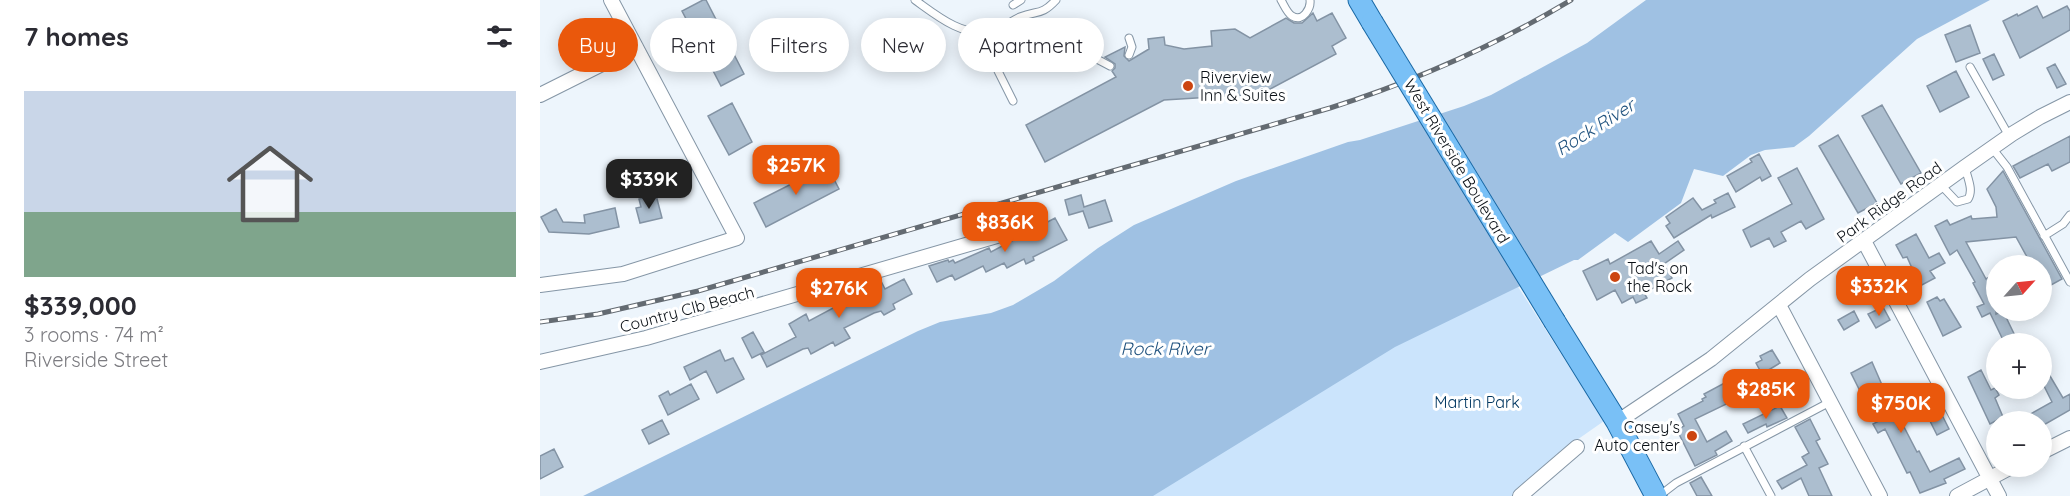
<!DOCTYPE html>
<meta charset="utf-8">
<style>
:root{--surface:#fff;--page:#f7f7f7;--text:#2b2b33;--muted:#7c7c81;--line:#e1e1e2;--accent:#ea580c}
body{margin:0;font-family:Quicksand,sans-serif;background:var(--page);color:var(--text);height:100vh;display:flex;flex-direction:column;font-size:22px;white-space:nowrap}
*{box-sizing:border-box;margin:0}
p{font-size:20px;color:var(--muted)}
.icon{flex:none;width:33px;height:33px;fill:none;stroke:currentColor;stroke-width:2;stroke-linecap:round;stroke-linejoin:round}
.map{position:relative;flex:1;overflow:hidden}
.drawer{display:flex;flex-direction:column;background:var(--surface);width:540px}
.drawer>*{flex:none}
.banner{position:absolute;left:18px;top:18px;width:570px;height:54px;display:flex;gap:12px}
.needle{width:39px;rotate:63deg}
.fabs{position:absolute;left:1446px;top:255px;display:grid;gap:12px}
.fabs a{display:grid;place-items:center;width:66px;height:66px;border-radius:50%;background:var(--surface);box-shadow:0 3px 15px #0003;font-size:30px}
.price{position:absolute;translate:-50% -51px;padding:0 14px;border-radius:12px;background:var(--accent);color:#fff;font-size:20px;line-height:39px;filter:drop-shadow(0 2px 3px #0008)}
.price::after{content:'';position:absolute;left:50%;top:36px;width:18px;height:14px;margin-left:-9px;background:inherit;clip-path:polygon(0 0,100% 0,50% 100%)}
.price.active{background:#222;color:#fff}
ul{padding:0;list-style:none}
li{display:grid;align-content:center;gap:12px;height:318px;padding:0 24px}
li+li{border-top:2px solid var(--line)}
li span{display:grid;place-items:center;height:186px;border-radius:0px;color:#555}
li>.icon{margin-inline-start:auto}
span .icon{width:108px;height:108px;fill:#fffc;stroke-width:1}
li b{font-size:26px}
h2{display:flex;justify-content:space-between;align-items:center;height:72px;padding:0 24px;font-size:26px}
.tag{padding:0 21px;border-radius:27px;background:var(--surface);box-shadow:0 3px 15px #0003;font-size:21px;line-height:54px}
.tag.active{background:var(--accent);color:#fff}
main{display:flex;flex:1;min-height:0}
.map>svg:first-child{display:block}
.green{fill:#cbe4fc}
.water{fill:#9fc1e3}
.building{fill:#acbecf;stroke:#8393a4;stroke-width:1.5}
.lines{fill:none;stroke-linecap:round;stroke-linejoin:round}
.lane-casing{stroke:#8596a6;stroke-width:9}
.street-casing{stroke:#8596a6;stroke-width:16}
.primary-casing{stroke:#1867a4;stroke-width:23}
.lane{stroke:#fff;stroke-width:7}
.street{stroke:#fff;stroke-width:14}
.primary{stroke:#79c0f6;stroke-width:21}
.rail-casing{stroke:#646b72;stroke-width:5}
.rail{stroke:#fff;stroke-width:3;stroke-dasharray:9;stroke-linecap:butt}
.primary-bridge-casing{stroke:#1867a4;stroke-width:23;stroke-linecap:butt}
.primary-bridge{stroke:#79c0f6;stroke-width:21}
.poi-dot{fill:#cc4510;stroke:#fff;stroke-width:2}
.labels{text-anchor:middle;dominant-baseline:central;stroke-width:6;stroke-linejoin:round;paint-order:stroke}
.poi-label{font-size:16px;fill:#0a1016;stroke:#fff;text-anchor:start}
.street-label{font-size:16px;fill:#0a1016;stroke:#fff}
.park-label{font-size:16px;fill:#003761;stroke:#fff}
.water-label{font-size:18px;font-style:italic;fill:#21537f;stroke:#fff}
</style>
<main>
<section class="drawer">
<h2>7 homes<svg class="icon" aria-label="filters" viewBox="0 0 24 24"><path d="M4 7h16M4 17h16"/><circle cx="9" cy="7" r="2"/><circle cx="15" cy="17" r="2"/></svg></h2>
<ul>
<li><span style="background:linear-gradient(#c9d6e8 65%,#7fa58c 0)"><svg class="icon" aria-label="home" viewBox="0 0 24 24"><path d="M3 11l9-7 9 7M6 9v11h12V9"/></svg></span><div><b>$339,000</b><p>3 rooms · 74 m²</p><p>Riverside Street</p></div></li>
</ul>
</section>
<div class="map">
<svg width="1530" height="496" viewBox="0 0 1530 496">
<rect width="100%" height="100%" fill="#edf5fc"/>
<path class="green" d="M975 282 1064 421 1024 449 973 496H605L780 385Z"/>
<path class="water" d="M1106 0H1450L1377 39 1269 136 1254 147 1225 150 1211 155 1183 176 1154 169 1141 203 1088 242 1075 233 1038 260H1034L855 347 613 496H43L378 331 400 322 451 313 473 305 514 281 558 248 594 225 696 181 808 142 820 140 924 106 951 95 1047 43Z"/>
<path class="building" d="M163 0H166L204 74 181 86 142 11Z
M1497 6 1503 18 1527 6 1530 11V30L1480 58 1463 21 1477 14 1478 16Z
M773 13 777 21 792 13 806 38 792 46 796 54 721 94 624 100 505 162 486 125 576 77 572 71 575 68V64L565 57 585 47 584 56 589 61 609 49 608 39 624 37 625 45 644 49 672 46 671 31 695 29 710 38 746 18 754 23H762Z
M1430 25 1440 53 1416 62 1405 35Z
M1454 54 1464 75 1453 80 1443 59Z
M1515 64 1526 84 1517 88 1507 68Z
M1416 71 1429 97 1400 112 1387 86Z
M192 103 212 142 189 155 168 116Z
M1342 105 1381 173 1361 184 1322 116Z
M1298 135 1337 203 1318 213 1279 146Z
M1530 136V162L1512 171 1508 164 1480 178 1473 166Z
M1219 154 1231 176 1222 181 1220 177 1196 192 1187 176 1212 162 1210 159Z
M287 166 299 189 226 227 214 203Z
M1257 168 1284 219 1266 229 1261 221 1241 232 1246 241 1234 247 1229 238 1211 247 1203 230 1252 204 1238 178Z
M1463 171 1522 279 1502 290V266H1471L1487 257 1476 237 1426 242 1446 279 1456 273V314L1463 311 1479 344H1465L1450 313 1442 317 1437 307 1444 304 1433 283 1435 282 1417 250 1410 255 1395 226 1407 220 1410 225 1431 216 1432 219 1457 217 1456 207 1447 189Z
M1188 193 1195 207 1172 218 1171 215 1134 238 1126 226 1130 223 1126 217 1153 198 1162 210 1176 203 1174 200Z
M116 195 122 218 100 223 96 208 101 207 99 199Z
M541 195 544 207 565 200 572 221 549 228 543 211 529 215 525 200Z
M75 208 79 227 49 234 9 232 1 217 16 209 23 222 45 223 44 215Z
M515 218 527 240 493 257 494 260 486 264 484 259 467 268 464 263 446 272 443 266 415 280 412 275 397 282 389 266 408 260 409 262 413 260 415 263 449 248 451 252Z
M1376 234 1389 258 1399 253 1405 263 1390 271 1395 278 1380 286 1367 257 1363 258 1356 245Z
M1111 241 1119 254 1138 241 1144 250 1124 264 1132 278 1104 293 1107 298 1096 303 1093 297 1082 303 1075 290 1057 300 1043 271 1068 259 1070 264Z
M1322 269 1333 290 1318 297 1307 276Z
M340 279 345 289 364 279 372 294 353 304 355 309 344 315 341 311 334 313 304 328 310 338 295 346 293 342 271 354 268 348 263 349 227 367 221 355 256 337 249 324 266 314 269 321 299 305 295 297 307 291 309 294Z
M1397 297 1400 301 1404 299 1421 327 1403 336 1387 302Z
M1343 307 1350 320 1336 328 1328 314Z
M1314 311 1319 321 1304 330 1298 320Z
M213 332 224 352 212 358 202 338Z
M180 350 185 361 193 358 204 379 177 393 166 371 150 380 144 367Z
M1232 350 1240 363 1222 374 1216 363 1222 360 1220 356Z
M1332 362 1345 392 1341 394 1359 429 1364 427 1377 452 1379 451 1390 472 1419 458 1425 469 1404 479 1406 483 1380 493 1370 472 1367 473 1345 429 1338 433 1333 424 1339 421 1331 406 1328 407 1311 373Z
M1441 370 1451 390 1455 388 1459 395 1455 398 1463 417 1450 424 1428 377Z
M1510 376 1523 398 1530 394V410L1502 426V422H1476L1512 402 1502 382Z
M1192 379 1201 397 1155 419 1167 442 1186 431 1192 441 1175 451 1177 455 1155 466 1137 430 1144 426 1138 414 1163 401 1162 399 1166 397 1164 394Z
M151 384 159 399 128 415 119 396 128 391 130 395Z
M1240 406 1247 418 1227 427 1226 424 1208 433 1203 424Z
M1401 413 1409 429 1397 435 1389 419Z
M1270 419 1280 439 1276 441 1288 464 1279 468 1292 496H1269L1261 478 1242 489 1237 481 1267 465 1262 457 1269 453 1255 427Z
M122 420 129 434 109 444 102 430Z
M14 449 23 467 0 479V456Z
M1161 477 1172 496H1157L1150 483Z"/>
<g class="lines">
<g class="lane-casing">
<path id="lane" d="M375 0C396 15 422 37 451 32 461 31 470 21 480 17 498 10 501 16 516 0
M741 0C744 5 747 13 752 16 763 23 771 8 770 0
M473 5 481 0
M589 55 592 47 589 38
M553 57 570 66
M1430 67 1469 136
M458 71 473 101
M1452 148 1467 167 1530 282
M1401 185 1417 202 1428 199C1434 190 1427 177 1425 167
M1504 236 1523 224 1530 215
M1204 446 1231 496
M1119 496 1136 483 1290 402"/>
</g>
<g class="street-casing">
<path id="street" d="M0 95 96 47
M1324 241 1459 496
M0 285 83 274 197 238 71 0
M1239 305 1340 496
M0 362 106 338 474 231
M1077 422 1171 359 1270 279 1425 167 1472 134 1500 117 1530 102
M1502 452 1530 438
M980 496 1037 447
M1417 496 1473 466"/>
</g>
<g class="primary-casing">
<path id="primary" d="M819 0 832 22
M1015 322 1077 422 1116 496"/>
</g>
<use href="#lane" class="lane"/>
<use href="#street" class="street"/>
<use href="#primary" class="primary"/>
<g class="rail-casing">
<path id="rail" d="M0 322 58 314 158 291 790 108C875 81 955 46 1031 0"/>
</g>
<use href="#rail" class="rail"/>
<g class="primary-bridge-casing">
<path id="primary-bridge" d="M832 22 1015 322"/>
</g>
<use href="#primary-bridge" class="primary-bridge"/>
</g>
<g class="poi-dot">
<circle cx="648" cy="86" r="6"/>
<circle cx="1075" cy="277" r="6"/>
<circle cx="1152" cy="436" r="6"/>
</g>
<g class="labels">
<g class="poi-label">
<text x="660" y="77">Riverview<tspan x="660" dy="18">Inn &amp; Suites</tspan></text>
<text x="1087" y="268">Tad's on<tspan x="1087" dy="18">the Rock</tspan></text>
<text x="1140" y="427" text-anchor="end">Casey's<tspan x="1140" dy="18">Auto center</tspan></text>
</g>
<g class="street-label">
<text transform="translate(917 161) rotate(59)">West Riverside Boulevard</text>
<text transform="translate(1349 202) rotate(-36)">Park Ridge Road</text>
<text transform="translate(147 309) rotate(-15)">Country Clb Beach</text>
</g>
<g class="park-label">
<text x="937" y="402">Martin Park</text>
</g>
<g class="water-label">
<text transform="translate(1055 127) rotate(-32)">Rock River</text>
<text x="625" y="348">Rock River</text>
</g>
</g>
</svg>
<div class="fabs">
<a><svg class="needle" viewBox="-14 -14 28 28"><path d="M0-13l5 13h-10z" fill="#e53935"/><path d="M0 13l5-13h-10z" fill="#7c7c81"/></svg></a>
<a>+</a>
<a>−</a>
</div>
<b class="price" style="left:256px;top:196px">$257K</b>
<b class="price active" style="left:109px;top:210px">$339K</b>
<b class="price" style="left:465px;top:253px">$836K</b>
<b class="price" style="left:1339px;top:317px">$332K</b>
<b class="price" style="left:299px;top:319px">$276K</b>
<b class="price" style="left:1226px;top:420px">$285K</b>
<b class="price" style="left:1361px;top:434px">$750K</b>
<div class="banner">
<a class="tag active">Buy</a>
<a class="tag">Rent</a>
<a class="tag">Filters</a>
<a class="tag">New</a>
<a class="tag">Apartment</a>
</div>
</div>
</main>
